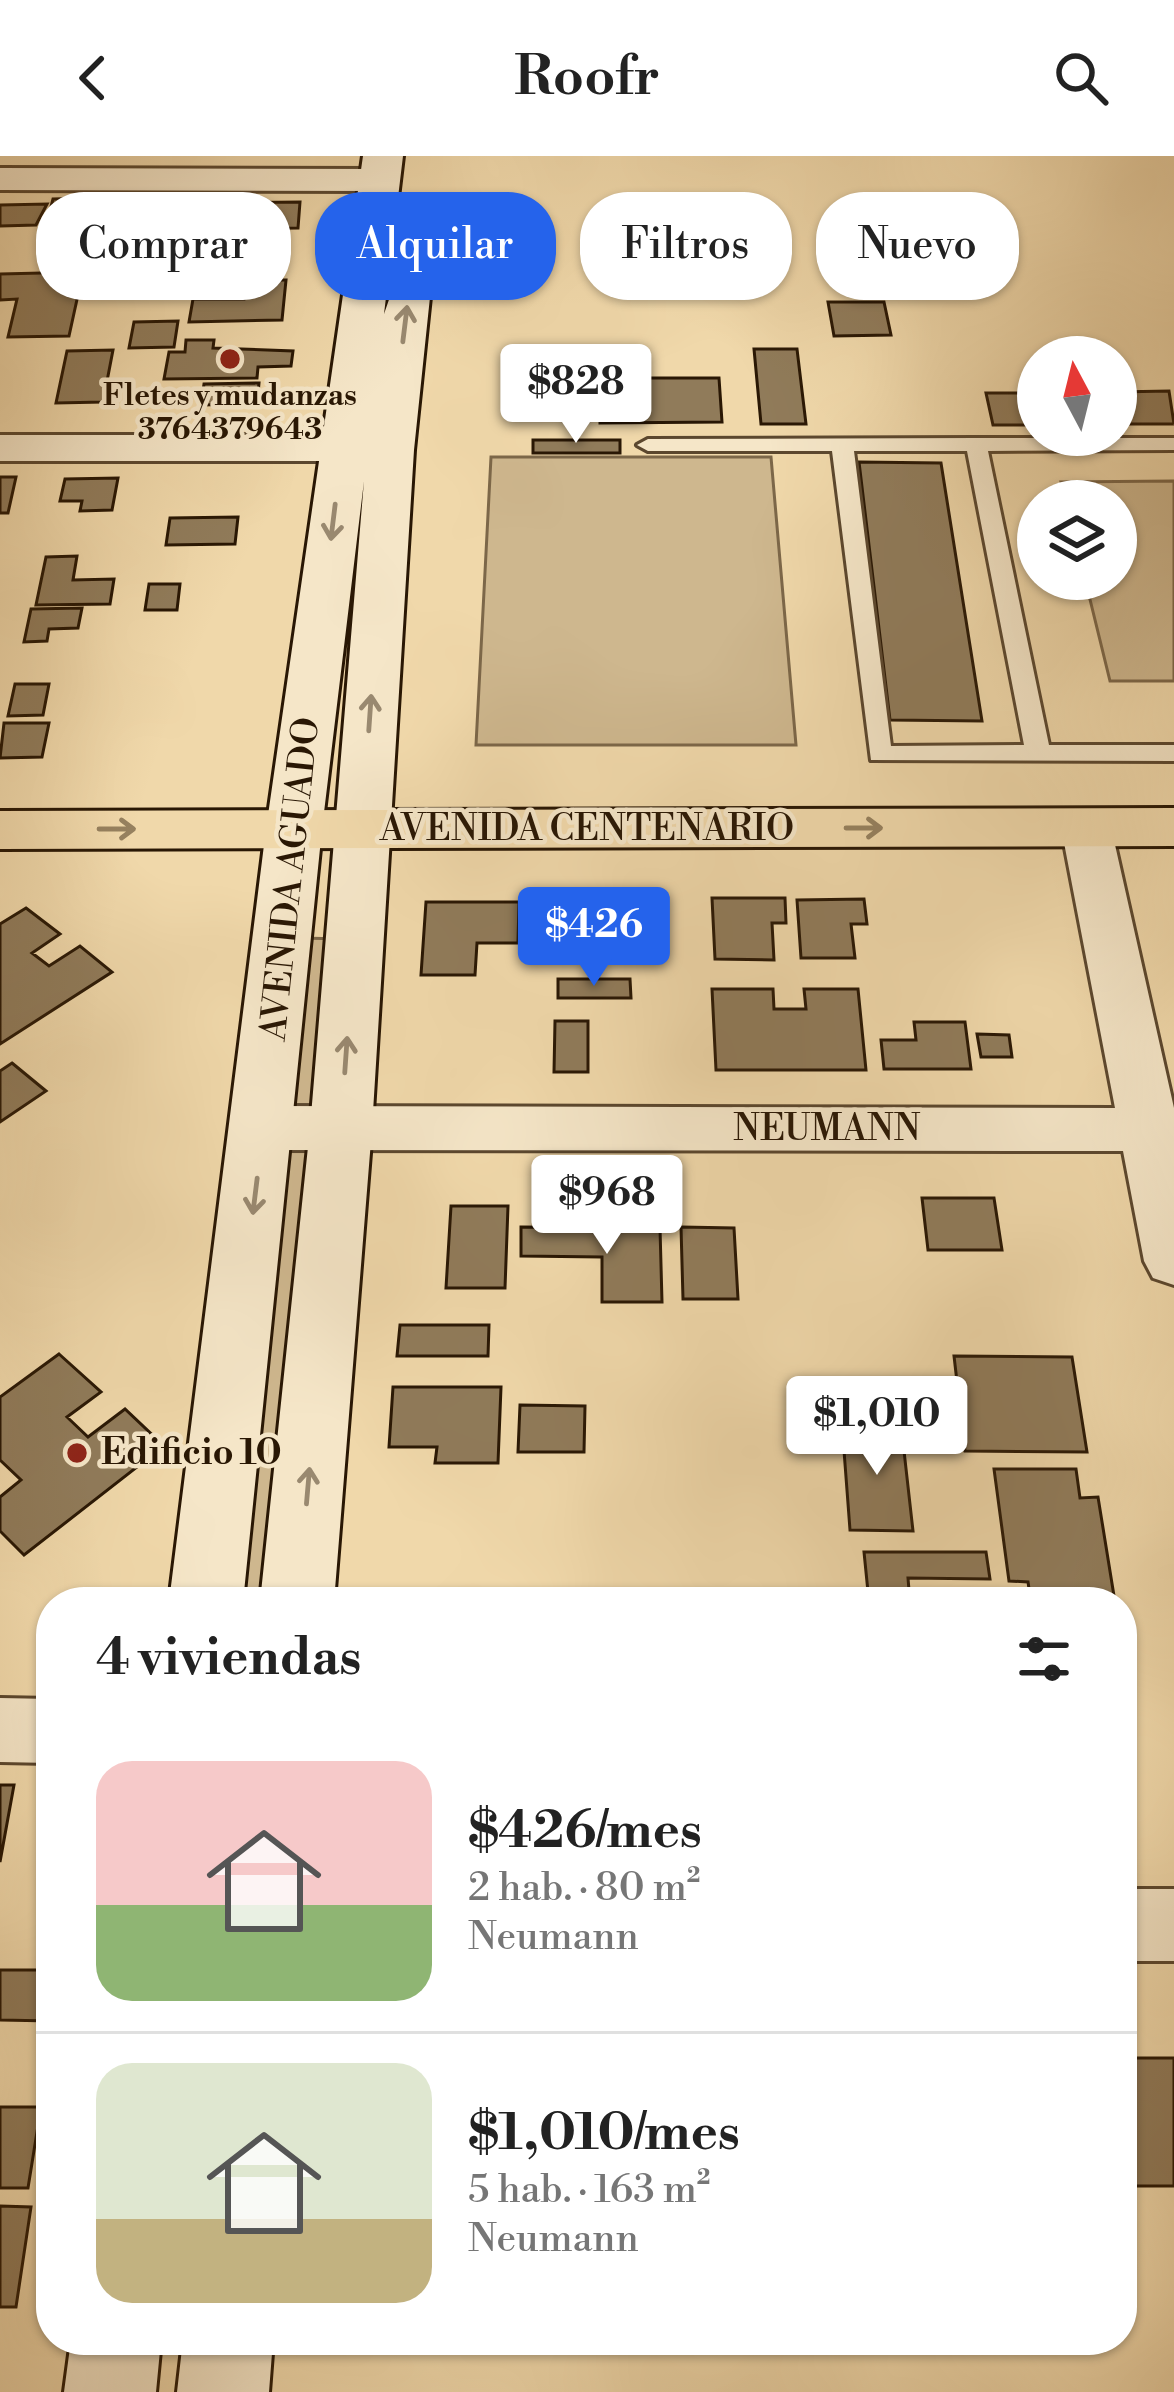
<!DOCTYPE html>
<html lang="es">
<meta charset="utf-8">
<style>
:root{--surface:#fff;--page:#f2f2f2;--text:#222;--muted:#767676;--line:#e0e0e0;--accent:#2563eb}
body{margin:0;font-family:"Libre Bodoni",serif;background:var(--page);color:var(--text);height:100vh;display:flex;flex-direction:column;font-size:45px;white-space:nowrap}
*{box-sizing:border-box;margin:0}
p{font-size:39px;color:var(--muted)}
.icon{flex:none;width:66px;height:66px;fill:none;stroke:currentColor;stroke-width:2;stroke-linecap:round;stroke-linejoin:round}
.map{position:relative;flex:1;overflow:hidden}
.panel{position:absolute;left:36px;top:1431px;width:1101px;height:768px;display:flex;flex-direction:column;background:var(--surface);border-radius:48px;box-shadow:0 3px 9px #0004}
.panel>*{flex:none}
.top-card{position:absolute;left:36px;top:36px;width:1104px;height:108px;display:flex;gap:24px}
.needle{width:78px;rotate:353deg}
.fabs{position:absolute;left:1017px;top:180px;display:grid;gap:24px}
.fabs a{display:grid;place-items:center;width:120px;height:120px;border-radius:50%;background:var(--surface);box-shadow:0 3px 9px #0004;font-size:60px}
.price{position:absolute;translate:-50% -102px;padding:0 27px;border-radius:12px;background:#fff;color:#222;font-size:39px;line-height:78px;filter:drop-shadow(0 3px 6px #0008)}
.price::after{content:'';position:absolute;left:50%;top:72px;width:36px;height:27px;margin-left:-18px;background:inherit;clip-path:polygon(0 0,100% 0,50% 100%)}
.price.on{background:var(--accent);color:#fff}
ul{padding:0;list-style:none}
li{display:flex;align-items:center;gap:36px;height:300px;padding:0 60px}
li+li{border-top:3px solid var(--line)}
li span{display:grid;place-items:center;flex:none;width:336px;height:240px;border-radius:36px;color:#555}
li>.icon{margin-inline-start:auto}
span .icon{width:144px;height:144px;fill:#fffc;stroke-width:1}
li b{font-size:51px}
h2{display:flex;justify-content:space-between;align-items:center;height:144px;padding:0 60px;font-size:51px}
.tag{padding:0 42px;border-radius:48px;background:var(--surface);box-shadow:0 3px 9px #0004;font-size:42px;line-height:108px}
.tag.on{background:var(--accent);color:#fff}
header{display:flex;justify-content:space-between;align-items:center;height:156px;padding:0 60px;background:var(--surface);font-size:54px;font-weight:600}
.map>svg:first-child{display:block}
.green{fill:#ceb78e;stroke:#7c6749;stroke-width:3}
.building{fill:#907b5a;stroke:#291704;stroke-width:3}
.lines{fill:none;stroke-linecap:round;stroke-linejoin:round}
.lane-casing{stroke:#5b472e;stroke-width:6}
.street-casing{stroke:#5b472e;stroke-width:6}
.secondary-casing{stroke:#291704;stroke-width:6}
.primary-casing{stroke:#291704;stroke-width:6}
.lane{fill:#f5e6c8;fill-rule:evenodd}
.street{fill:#f5e6c8;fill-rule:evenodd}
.secondary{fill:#f5e6c8;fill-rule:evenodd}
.primary{fill:#f0d8aa;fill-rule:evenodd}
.oneway{stroke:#998970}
.oneway2{stroke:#96815f}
.poi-dot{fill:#8f2418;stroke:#f5e6c8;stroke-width:4.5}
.labels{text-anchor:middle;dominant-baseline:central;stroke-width:9;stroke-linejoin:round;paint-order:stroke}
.far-poi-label{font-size:30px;font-weight:bold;fill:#291704;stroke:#f5e6c8}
.street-label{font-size:36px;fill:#291704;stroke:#f5e6c8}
.poi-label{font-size:36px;font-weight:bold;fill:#291704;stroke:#f5e6c8;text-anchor:start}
</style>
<header><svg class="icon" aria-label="back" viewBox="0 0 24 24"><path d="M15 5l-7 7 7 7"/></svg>Roofr<svg class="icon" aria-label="search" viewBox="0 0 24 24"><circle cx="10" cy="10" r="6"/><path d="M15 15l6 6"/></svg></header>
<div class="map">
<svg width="1174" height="2236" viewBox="0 0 1174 2236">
<rect width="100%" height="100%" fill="#f0d8aa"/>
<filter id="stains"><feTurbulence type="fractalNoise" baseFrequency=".00167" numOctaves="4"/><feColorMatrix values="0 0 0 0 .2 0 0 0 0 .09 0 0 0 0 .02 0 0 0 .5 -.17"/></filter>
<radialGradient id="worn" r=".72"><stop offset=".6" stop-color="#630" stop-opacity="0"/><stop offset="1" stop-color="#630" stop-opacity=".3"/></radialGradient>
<path class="green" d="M491 301H771L796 589H476Z
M1174 325V525H1110L1085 423H1116V345H1066L1061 326Z
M301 782 342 783 276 1446H214Z"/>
<path class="building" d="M153 41 149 68 135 69 131 88 72 89 76 69 46 70 53 43Z
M300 46 298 72 215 73 218 47Z
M47 48 36 69 0 70V49Z
M203 50 201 67H163L165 51Z
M83 116 69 180 8 181 17 143 0 144V118Z
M246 124H286L282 164 189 166 193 143H244Z
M828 146H884L891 179 834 180Z
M178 165 174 191 129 192 134 166Z
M186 184H214L213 192 293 195 291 210 258 211 257 222 164 223 169 196H185Z
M754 193H797L806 268H761Z
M113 194 103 246 56 247 67 195Z
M600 222H719L722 266 600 267Z
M259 227 257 248 201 249 204 228Z
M1169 235 1174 268H1116V236Z
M986 237H1038V269H993Z
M533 284H620V297H533Z
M859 306 941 307 982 565 890 564Z
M0 321H16L8 357H0Z
M118 322 112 354 80 355 82 345H60L65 323Z
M238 361 235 388 166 389 170 362Z
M77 400 73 424 114 423 110 448 36 449 46 401Z
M149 428H180L177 454H145Z
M82 452 78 472 49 473 47 485 24 486 31 453Z
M15 528H49L43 559 8 560Z
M4 567H49L42 601 0 602Z
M712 742H785L786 767H772L774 804 715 803Z
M864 743 867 768H851L855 802H801L797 744Z
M532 744H623L624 777H557V800H531Z
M426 746H519L518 787H477L475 819H421Z
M26 752 60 778 32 797 49 810 80 790 112 816 0 888V768Z
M558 823H630L631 842H558Z
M712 833H773L774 853H806L804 833H858L866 914H716Z
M555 865H588V916H554Z
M914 866H965L971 913H884L881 884H916Z
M977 878 1009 879 1012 901H981Z
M12 907 46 935 0 966V915Z
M922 1042H994L1002 1094H928Z
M451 1050H508L505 1132H446Z
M521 1071 660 1072 662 1146H602V1101L521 1100Z
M681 1071 734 1072 738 1143H683Z
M400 1169H489L488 1200H397Z
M59 1198 101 1236 67 1261 88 1281 125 1253 164 1290 24 1399 0 1375V1341L21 1324 0 1304V1241Z
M954 1200 1072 1201 1087 1296 965 1295Z
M393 1231H501L498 1307H435L437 1291H389Z
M520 1249 585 1250 584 1296H518Z
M842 1268H901L913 1375 850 1374Z
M994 1313H1076L1080 1342 1098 1341 1115 1446H1031L1028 1426 1009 1425Z
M864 1396H986L990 1423 908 1422 910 1446H869Z
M0 1629H14L0 1706Z
M0 1814H51V1865L0 1864Z
M1122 1902H1174V2030H1122Z
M0 1951H41L28 2032H0Z
M0 2050 31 2051 16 2151H0Z"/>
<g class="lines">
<g class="lane-casing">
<path id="lane" d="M976 282H1174V294L988 295 1049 589H1174V605L871 604 832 295H648L637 289 648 283ZM854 295H967L1024 589 891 590Z"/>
</g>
<g class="street-casing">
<path id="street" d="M0 12 380 13 399 24 380 35 0 34Z
M0 279H342L357 283 363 292 357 301 342 305H0Z
M1086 654 1104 659 1111 671 1174 952V1129L1153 1122 1144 1105 1123 995 263 994 243 987 235 972 243 957 263 950 1115 952 1061 671 1068 659Z
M0 1542 51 1543V1607L0 1606Z
M1122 1733H1174V1805H1122Z"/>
</g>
<g class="secondary-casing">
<path id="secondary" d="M363 0H403L384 158 393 132H423L430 141 414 294 372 972 334 1446H260L310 972 364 325 322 673 243 1446H169L266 673Z
M71 2184H161L156 2236H64Z
M183 2184H273L269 2236H177Z"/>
</g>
<g class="primary-casing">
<path id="primary" d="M1174 652V690L0 693V655Z"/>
</g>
<use href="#lane" class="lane"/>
<use href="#street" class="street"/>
<use href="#secondary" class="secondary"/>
<use href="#primary" class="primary"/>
</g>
<defs><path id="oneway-shaft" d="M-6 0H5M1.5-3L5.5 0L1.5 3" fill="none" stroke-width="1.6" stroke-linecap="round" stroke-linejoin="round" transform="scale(3)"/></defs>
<g class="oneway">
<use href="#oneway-shaft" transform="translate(405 168) rotate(-83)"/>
<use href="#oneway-shaft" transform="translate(333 366) rotate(97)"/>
<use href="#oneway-shaft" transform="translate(370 557) rotate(-86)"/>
<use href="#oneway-shaft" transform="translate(346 899) rotate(-86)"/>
<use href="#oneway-shaft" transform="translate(255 1040) rotate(97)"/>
<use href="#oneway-shaft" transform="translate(308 1330) rotate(-85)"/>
</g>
<g class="oneway2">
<use href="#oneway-shaft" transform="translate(864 672)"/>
<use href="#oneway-shaft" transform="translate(117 673)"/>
</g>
<g class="poi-dot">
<circle cx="230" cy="203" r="12"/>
<circle cx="77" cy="1297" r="12"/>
</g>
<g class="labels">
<g class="far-poi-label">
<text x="230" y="240">Fletes y mudanzas<tspan x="230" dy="34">3764379643</tspan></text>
</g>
<g class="street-label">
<text x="587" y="673">AVENIDA CENTENARIO</text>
<text transform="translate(291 723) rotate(-84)">AVENIDA AGUADO</text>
<text x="827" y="973">NEUMANN</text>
</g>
<g class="poi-label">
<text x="101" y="1297">Edificio 10</text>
</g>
</g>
<rect width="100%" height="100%" filter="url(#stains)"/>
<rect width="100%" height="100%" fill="url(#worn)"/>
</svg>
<div class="fabs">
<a><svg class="needle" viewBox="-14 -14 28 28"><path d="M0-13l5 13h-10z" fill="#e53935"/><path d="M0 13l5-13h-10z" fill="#767676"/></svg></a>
<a><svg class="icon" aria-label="layers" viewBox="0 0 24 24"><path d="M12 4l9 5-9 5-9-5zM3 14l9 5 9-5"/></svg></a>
</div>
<b class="price" style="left:576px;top:290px">$828</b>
<b class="price on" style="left:594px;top:833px">$426</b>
<b class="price" style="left:607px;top:1101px">$968</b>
<b class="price" style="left:877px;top:1322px">$1,010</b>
<div class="top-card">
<a class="tag">Comprar</a>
<a class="tag on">Alquilar</a>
<a class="tag">Filtros</a>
<a class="tag">Nuevo</a>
</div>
<section class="panel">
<h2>4 viviendas<svg class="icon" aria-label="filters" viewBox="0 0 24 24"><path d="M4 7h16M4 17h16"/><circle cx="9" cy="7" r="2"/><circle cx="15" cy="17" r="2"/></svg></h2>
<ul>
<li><span style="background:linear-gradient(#f6c9c9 60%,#8fb573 0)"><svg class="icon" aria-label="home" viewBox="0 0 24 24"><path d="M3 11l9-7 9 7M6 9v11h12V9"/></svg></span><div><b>$426/mes</b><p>2 hab. · 80 m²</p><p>Neumann</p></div></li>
<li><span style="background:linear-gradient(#dfe7d0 65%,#c2b280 0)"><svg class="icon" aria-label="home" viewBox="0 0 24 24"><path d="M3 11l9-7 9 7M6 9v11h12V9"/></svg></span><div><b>$1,010/mes</b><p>5 hab. · 163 m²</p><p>Neumann</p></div></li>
</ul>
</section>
</div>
